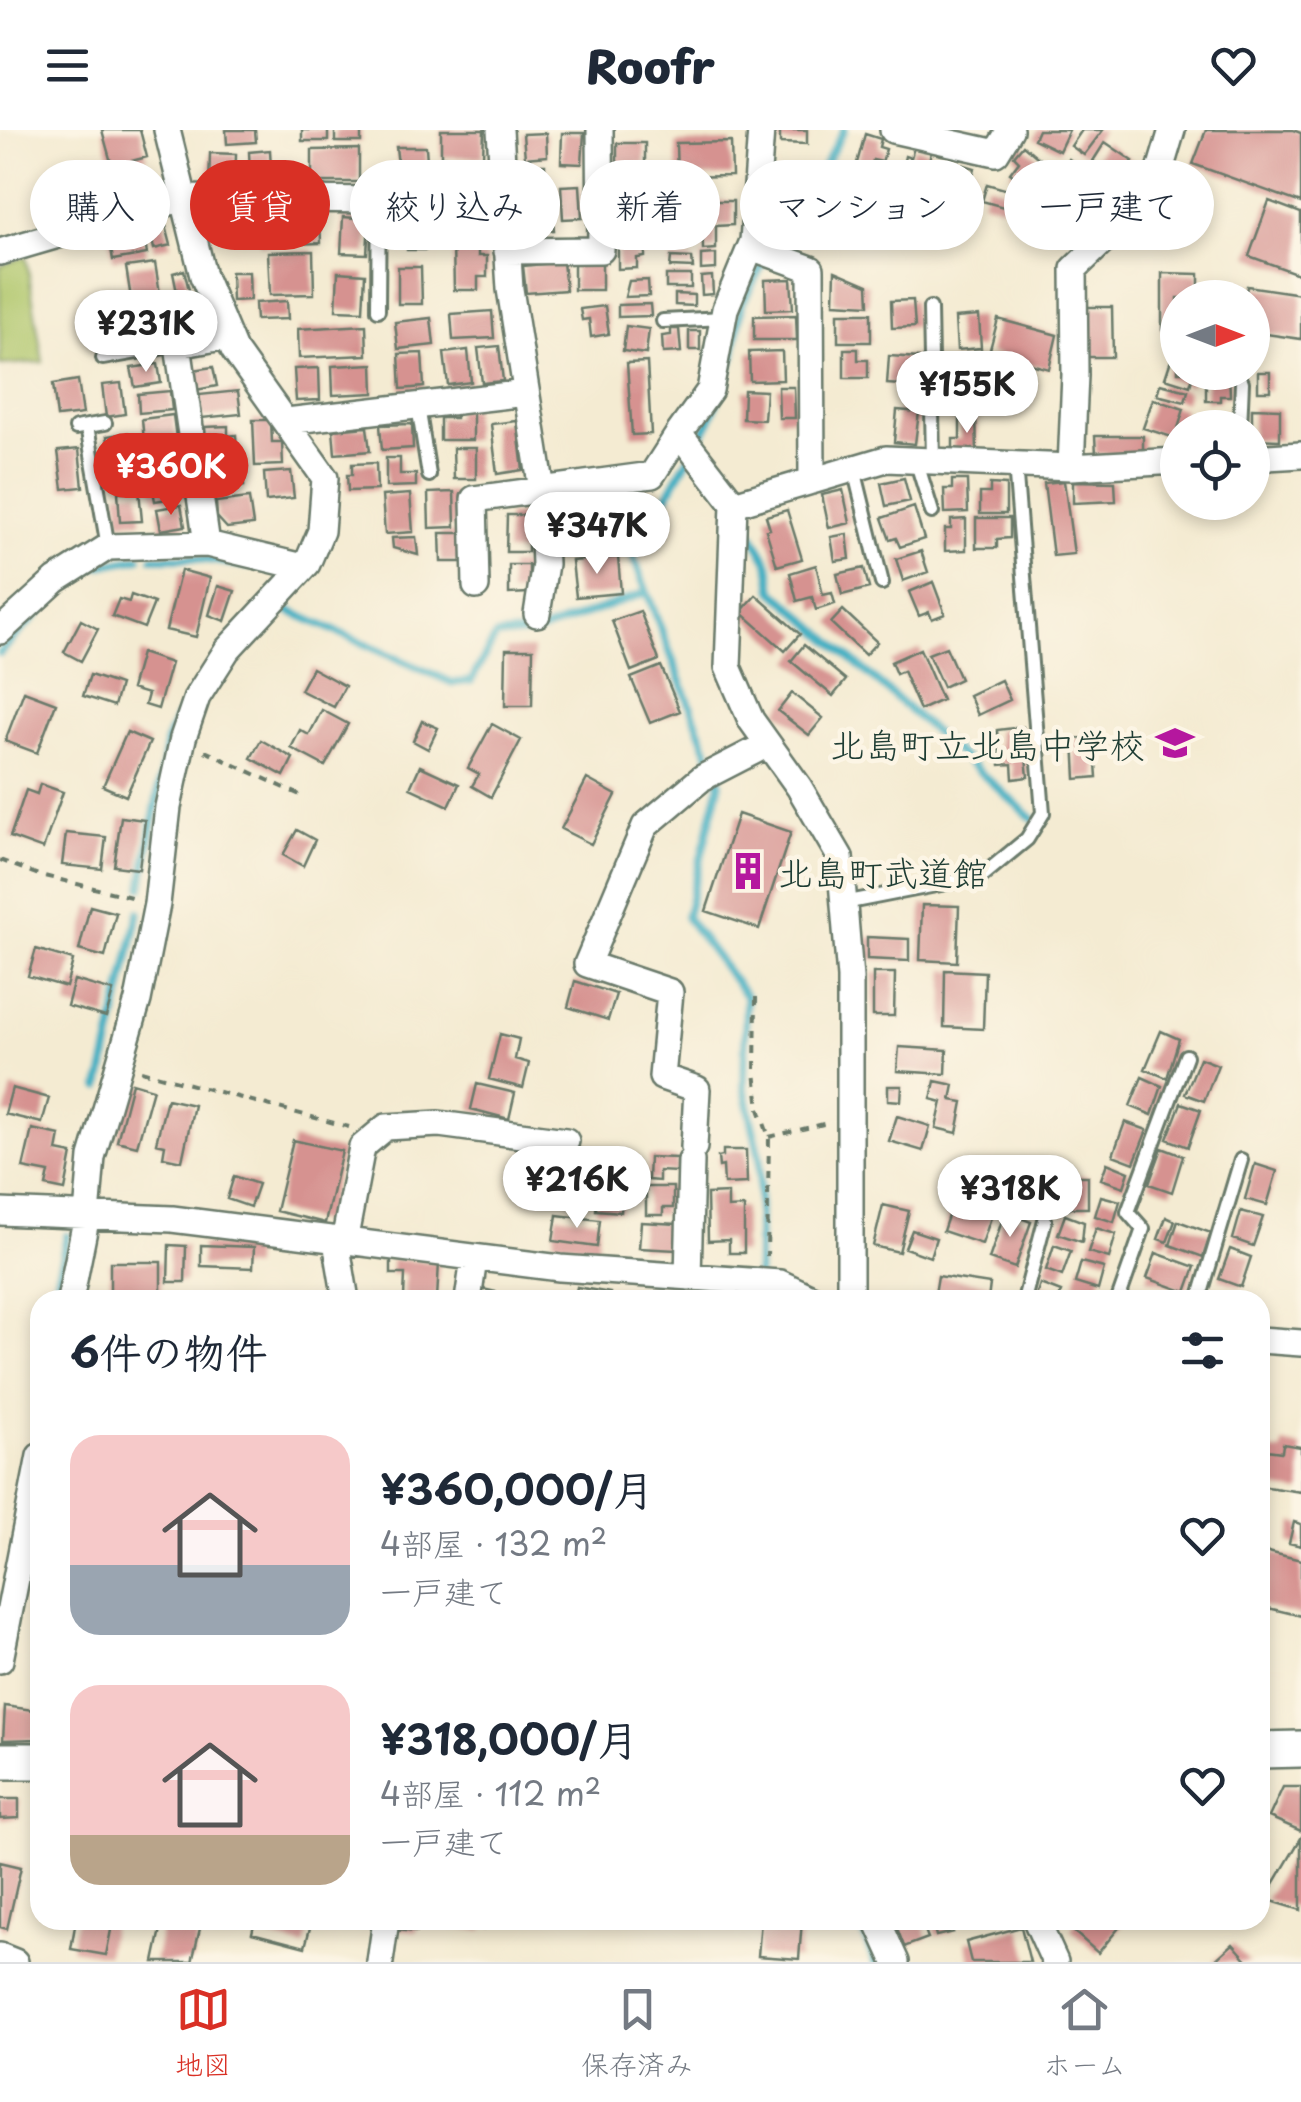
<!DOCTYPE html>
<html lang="ja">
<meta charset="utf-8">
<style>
:root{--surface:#fff;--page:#f6f6f7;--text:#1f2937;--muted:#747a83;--line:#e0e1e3;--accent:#d93025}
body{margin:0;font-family:"Playpen Sans","Klee One",sans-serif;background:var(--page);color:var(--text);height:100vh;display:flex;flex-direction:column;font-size:38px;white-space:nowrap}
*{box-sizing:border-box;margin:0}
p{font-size:32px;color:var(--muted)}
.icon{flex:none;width:55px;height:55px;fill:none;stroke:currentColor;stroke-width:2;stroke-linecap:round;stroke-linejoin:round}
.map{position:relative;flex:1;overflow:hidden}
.panel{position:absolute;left:30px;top:1160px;width:1240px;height:640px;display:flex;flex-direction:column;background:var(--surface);border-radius:30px;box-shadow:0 5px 15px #0003}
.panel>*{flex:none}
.hud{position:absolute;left:30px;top:30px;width:1242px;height:90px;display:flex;gap:20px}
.needle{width:65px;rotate:90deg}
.fabs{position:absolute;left:1160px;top:150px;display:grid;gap:20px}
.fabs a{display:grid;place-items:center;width:110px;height:110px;border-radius:50%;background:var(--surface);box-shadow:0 5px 15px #0003;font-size:50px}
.price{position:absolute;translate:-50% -85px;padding:0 22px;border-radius:35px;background:#fff;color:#222;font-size:32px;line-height:65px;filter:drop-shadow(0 2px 5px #0008)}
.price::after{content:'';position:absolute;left:50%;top:60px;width:30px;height:22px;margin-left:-15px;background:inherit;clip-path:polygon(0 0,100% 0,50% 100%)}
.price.active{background:var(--accent);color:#fff}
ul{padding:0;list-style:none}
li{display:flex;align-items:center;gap:30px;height:250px;padding:0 40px}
li span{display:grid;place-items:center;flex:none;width:280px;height:200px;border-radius:30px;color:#555}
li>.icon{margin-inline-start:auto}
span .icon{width:120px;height:120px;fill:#fffc;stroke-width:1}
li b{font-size:42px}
h2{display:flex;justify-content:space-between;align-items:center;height:120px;padding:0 40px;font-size:42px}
.chip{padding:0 35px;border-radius:45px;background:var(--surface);box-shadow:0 5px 15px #0003;font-size:35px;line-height:90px}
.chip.active{background:var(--accent);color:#fff}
header{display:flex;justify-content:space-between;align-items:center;height:130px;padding:0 40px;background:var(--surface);font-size:45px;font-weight:800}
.dock{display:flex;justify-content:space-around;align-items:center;height:140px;border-top:2px solid var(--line);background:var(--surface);font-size:28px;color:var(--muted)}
.dock a{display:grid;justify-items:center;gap:5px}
.dock .active{color:var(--accent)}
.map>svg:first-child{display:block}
.green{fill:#afc66b;stroke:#678250;stroke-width:2.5}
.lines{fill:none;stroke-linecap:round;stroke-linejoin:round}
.stream{stroke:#45b0c3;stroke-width:8}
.building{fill:#d69290}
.lane-casing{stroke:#6a7a6b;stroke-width:18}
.street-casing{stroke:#6a7a6b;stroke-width:30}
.secondary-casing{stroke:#6a7a6b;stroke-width:40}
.path{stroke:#6a7a6b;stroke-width:4;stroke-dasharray:8 8;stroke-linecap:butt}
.lane{stroke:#fff;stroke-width:12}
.street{stroke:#fff;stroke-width:25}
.secondary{stroke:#fff;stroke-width:35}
.labels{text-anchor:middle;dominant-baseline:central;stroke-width:9;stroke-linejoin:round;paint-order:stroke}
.poi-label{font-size:35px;fill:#1f3d34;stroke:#fcf5e5;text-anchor:end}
</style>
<header><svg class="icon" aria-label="menu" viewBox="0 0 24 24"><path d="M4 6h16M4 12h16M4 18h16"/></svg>Roofr<svg class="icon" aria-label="heart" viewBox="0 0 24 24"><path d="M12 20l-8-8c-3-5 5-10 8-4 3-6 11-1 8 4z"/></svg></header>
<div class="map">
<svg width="1301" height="1832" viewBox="0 0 1301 1832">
<rect width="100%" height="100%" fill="#fcf5e5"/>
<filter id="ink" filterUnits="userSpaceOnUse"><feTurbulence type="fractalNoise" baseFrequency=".01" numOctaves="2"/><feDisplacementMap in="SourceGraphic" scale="20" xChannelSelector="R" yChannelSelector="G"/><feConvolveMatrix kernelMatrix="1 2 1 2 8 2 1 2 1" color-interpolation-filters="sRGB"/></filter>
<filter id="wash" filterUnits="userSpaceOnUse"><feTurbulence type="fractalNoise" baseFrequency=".0048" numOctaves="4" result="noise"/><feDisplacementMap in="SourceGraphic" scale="40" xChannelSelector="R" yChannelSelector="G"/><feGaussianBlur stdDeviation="2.25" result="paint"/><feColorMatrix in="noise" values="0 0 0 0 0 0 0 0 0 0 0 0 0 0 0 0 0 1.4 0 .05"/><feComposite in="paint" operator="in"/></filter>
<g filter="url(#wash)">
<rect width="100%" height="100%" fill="#f4ebd2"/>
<path class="green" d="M26 126 43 232 0 235V136Z"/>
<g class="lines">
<path class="stream" d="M696 315 710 291 733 227 742 174 761 137 791 96 844 0
M689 327 633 426 720 653 686 787 746 866 744 955 760 1029 757 1170
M744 390 769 434 773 460 1033 689
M153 428H194L248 436
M99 436 139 428
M276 475 453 553 471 551 496 506 538 502 647 462
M0 523 41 480
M142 757 167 610 178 586
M100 957 139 782
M52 1170 67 1106
M857 1790 875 1832"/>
</g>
<g id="blocks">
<path class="building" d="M102 0H140L147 27 112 36Z
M226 0H255L256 12 227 14Z
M302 0H328V11H302Z
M335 0H361V12H335Z
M441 0H484L483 27H441Z
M780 0H807V14L780 13Z
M1038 0H1069L1059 21 1034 9Z
M1082 0H1103L1084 25 1071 16Z
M1206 0H1293L1301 3V73L1193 34Z
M546 3 547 26 525 28 523 4Z
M562 3H584L582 34 561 33Z
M865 4 881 9 879 17 886 19 882 32 873 30 871 37 857 33Z
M731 12 732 46 677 47 676 13Z
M1105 12 1133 31 1120 49 1093 31Z
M617 13H645V34H617Z
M1023 15 1043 32 1025 54 1010 43 1019 31 1014 26Z
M396 17H426L428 45 399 44Z
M914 17 931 22 924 52 900 47 905 26 911 28Z
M359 19V52H312V20Z
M270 20 272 56 251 58 249 22Z
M210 23 236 24 235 59 209 58Z
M1069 29 1113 62 1079 107 1036 74Z
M958 33 975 38 966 69 940 61 945 41 955 44Z
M515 35H545V54H515Z
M454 37 479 38 477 86 452 85Z
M143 39 149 60 94 76 88 54Z
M622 44 643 45 641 70 620 68Z
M987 54 1019 63 1014 80 982 71Z
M580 55 582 88 563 89 561 56Z
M551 68 554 100 527 101 525 70Z
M702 71H733V95L716 96V119L703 120Z
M1269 71 1301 83V145L1249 126Z
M621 77H642L644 100H620Z
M320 87 321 113 260 115V89Z
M343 87 369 89 367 124 341 123Z
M165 92 171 115 154 119 149 96Z
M397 95 427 96 426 120H407V113H397Z
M143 101 147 124 113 130 109 107Z
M453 113H478V126H487V147H478V160H454Z
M618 113H645V127L637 128V138L618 139Z
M313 121 314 164 270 165 268 122Z
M716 124V139L701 140V125Z
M671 127 692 128 693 138 670 137Z
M563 132 566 160 526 163 523 136Z
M574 132H602V160H574Z
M155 133 162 176 133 181 126 137Z
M398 137H421L422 174H398Z
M184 140 190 164 178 167 173 143Z
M835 141 868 155 869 175 834 173Z
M231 142H249L250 170 232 171Z
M338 142 365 144 363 181 336 180Z
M1162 143 1199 144V168H1178V200H1162Z
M666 145H691V158H666Z
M712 146 713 164 702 165 701 147Z
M791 149 793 179 766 180 765 150Z
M648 150 649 166 625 167 629 151Z
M1247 156 1301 164V209L1252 202V168H1245Z
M675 164 694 165V176L675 175Z
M913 170 915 197 892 198 891 171Z
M287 171 288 189 256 190 255 173Z
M650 174 651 186 618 187V175Z
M605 176 609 204 591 207 589 189 582 190 580 179Z
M1087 177H1112L1113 227H1087Z
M492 181 494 208 453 210 451 184Z
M838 183H871V212H838Z
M796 185 797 210H754V186Z
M979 186 981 218 957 220 955 188Z
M138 187 140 209 100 212 98 190Z
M431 188 434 215 398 219 395 192Z
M998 189 1057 205 1049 239 989 223Z
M366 195 367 225 299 228 298 199Z
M626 196 649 199 646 224 623 221Z
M671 199H679L681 222 663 223 662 206 671 205Z
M689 201H700V220H689Z
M499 216 503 251 482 253 478 218Z
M844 219H858V230H868V248H844Z
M468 220 471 252 448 255 444 223Z
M782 221 783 250 750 251 749 222Z
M422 223 424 257 401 259 399 224Z
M889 226 919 228 917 256 887 254Z
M1171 230 1178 232V242H1194L1190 256 1165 248Z
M647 232 651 304 632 305 627 233Z
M951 232 978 233 976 268 950 267Z
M158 234 161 253 135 257 131 238Z
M373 234 374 263 333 265 332 236Z
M213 237 217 256 196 260 193 240Z
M319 238 320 270 296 271 294 239Z
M1206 242H1229L1230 266H1220V271H1206Z
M1258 242H1270V261H1258Z
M78 250 83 284 57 287 53 254Z
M121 253 125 284 106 287 102 255Z
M1160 254 1188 261 1185 272 1157 265Z
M778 257H794L795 288H779Z
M744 260 766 261 764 290 743 289Z
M170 261 172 280 139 283 138 264Z
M238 261 241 284 202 288 199 265Z
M1153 269 1184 279 1175 308 1143 298Z
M1252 278 1280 279V310L1252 309Z
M456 279H473V310H440V288H456Z
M897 280 919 282 915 314 894 312Z
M976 281 977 325 953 326V309H960V282Z
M173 285 176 308 144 311 142 289Z
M1227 285V298H1202V286Z
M253 290H271L272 312H282L283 335 255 336Z
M517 291 523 340 497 344 491 294Z
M412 294 413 318 382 320 380 295Z
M228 296V306L236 305 237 321 207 323 205 297Z
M367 297 370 321 335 324 333 300Z
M128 303 134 339 113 343 107 306Z
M1095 306H1143V324H1096Z
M178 314 181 337 150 341 146 319Z
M453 318H476V349H454Z
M79 319 83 357 63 359 58 321Z
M386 328H400V344H416V356L386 357Z
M242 332 244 356 210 359 208 335Z
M376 333 377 360 348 361 347 345H352V334Z
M291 341 294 368 266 371 264 343Z
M183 345 186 366 155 371 151 350Z
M904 348 910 371 886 376 881 353Z
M952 350H967L968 382 945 383 944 359H952Z
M1064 351 1074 424 1053 426 1044 353Z
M1073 351 1115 352 1116 371 1073 373Z
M990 354 1006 355V384H980V363H990Z
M139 360 142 391 120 392 118 362Z
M843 360 850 393 829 398 822 365Z
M454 362 455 397 429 398 428 363Z
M410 364 413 402 385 404 382 366Z
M249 368 253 395 227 398 217 387 216 372Z
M181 375 185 396 161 400 157 379Z
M914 377 924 409 900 417 896 408 890 410 882 388Z
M787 380 802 429 777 436 766 400 770 399 766 386Z
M621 382 622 408 559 411 558 385Z
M507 385H528V422H506Z
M976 388H1010V408L997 409V418H976Z
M966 389V420L945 421V399H951V390Z
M440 403H463V432H441Z
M847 404 850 429 835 431 831 407Z
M416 407 418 425 393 418 392 408Z
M921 421 928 442 903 451 896 429Z
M618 427 621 463 576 467 572 431Z
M509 435H529V463L509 464Z
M816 435 823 465 832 463 835 474 816 480 812 467 797 471 790 443Z
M864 438 869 458 842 465 837 444Z
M181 440 210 448 196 507 166 500Z
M933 452 945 484 932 489 929 482 919 486 909 462Z
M218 456 235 461 225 491 209 485Z
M131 465 154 473 144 498 112 486 119 469 129 472Z
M756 465 800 504 785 521 741 482Z
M843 480 877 512 865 525 831 493Z
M640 481 659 530 631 541 612 491Z
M81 490 98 499 81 531 64 522Z
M804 515 846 550 833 566 791 531Z
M946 517 960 549 943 557 928 524Z
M506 519H533L532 576H505Z
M920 519 942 570 920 580 903 541 896 544 891 532Z
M141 523 171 533 158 579 145 575 148 564 131 559Z
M661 536 680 581 650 593 631 548Z
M312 538 345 556 334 577 300 560Z
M90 545 120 555 114 576 83 566Z
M1001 550 1010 570 978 585 969 565Z
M24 561 56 573 37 623 5 611Z
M792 563 823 588 809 605 778 581Z
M322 580 348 594 325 636 291 618 300 600 309 605Z
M422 591 438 598 428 619 413 611Z
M492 594 521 610 491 667 472 656 479 644 468 638Z
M1023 597 1028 647 1013 649 1012 634 1000 635 997 600Z
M127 602 150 612 126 666 103 656Z
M1094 607 1097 647 1076 649 1074 609Z
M261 610 293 628 284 646 251 628Z
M420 636 459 654 449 676 410 658Z
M587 649 616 665 591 714 561 699Z
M40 654 63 662 43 719 10 707 26 660 37 664Z
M738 684 791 702 759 799 706 781Z
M121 687 145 690 139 739 114 736Z
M297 700 315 710 303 736 283 725Z
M66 703 106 707 102 739 62 735Z
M922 775 959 776 957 832 920 830Z
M90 776 116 783 105 827 79 820Z
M867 807 909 809V831L867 829Z
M36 819 73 830 66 857 28 846Z
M945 840 985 842 983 899 944 897Z
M873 843H895L894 886H873Z
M74 850 113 861 106 887 67 876Z
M575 851 616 864 608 890 568 877Z
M1161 901 1179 909 1167 948 1145 939Z
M500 904 519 909 515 929 529 933 523 958 489 949Z
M899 917 947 920 946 944 897 941Z
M1200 928 1218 935 1204 971 1185 964Z
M1142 947 1162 956 1152 985 1130 976Z
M935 951 954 955 951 970 963 972 957 1003 936 998 942 972 931 969Z
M132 953 153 959 137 1016 117 1011Z
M477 954 515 963 509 989 471 979Z
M888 956H902L901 971 888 970Z
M12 958 49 968 42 993 5 984Z
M167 969 194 975 182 1031 163 1027 165 1015 156 1013Z
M1181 973 1201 980 1188 1017 1167 1009Z
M897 986 930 996 923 1021 889 1011Z
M1125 992 1147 1000 1134 1033 1113 1025Z
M32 999 60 1005 57 1021 72 1024 65 1060 46 1056 49 1043 23 1038Z
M293 1010 342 1021 325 1093 276 1081Z
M565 1016 598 1022 595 1039 561 1034Z
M1162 1018 1183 1026 1172 1062 1149 1054Z
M723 1020H746L747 1053 724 1054 723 1036 719 1037 718 1027 723 1026Z
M649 1027 677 1028V1042L659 1041V1051L648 1050Z
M600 1033 625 1036 621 1082 596 1080Z
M1107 1033 1129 1042 1124 1057 1101 1049Z
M1255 1034 1277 1041 1267 1075 1245 1069Z
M964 1038 1003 1052 982 1114 943 1101Z
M234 1046 258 1054 250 1077 227 1069Z
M1040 1046H1088V1078H1050V1061H1040Z
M646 1057H673V1078H663V1085H646Z
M728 1063V1078L744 1077V1123H729V1110L708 1111 707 1064Z
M1101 1066 1120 1071 1114 1092 1095 1086Z
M883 1075 909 1081 899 1122 873 1116Z
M1241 1081 1263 1087 1253 1116 1233 1109Z
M1005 1082 1031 1092 1015 1138 989 1129Z
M557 1085 600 1090 597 1117 553 1111Z
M1065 1085 1084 1092 1082 1112 1058 1104Z
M1166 1087 1175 1091 1167 1112 1158 1109Z
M1178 1091 1211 1103 1203 1127 1170 1115Z
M641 1092 677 1094 676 1120 639 1118Z
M1096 1098 1116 1104 1109 1128 1088 1122Z
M912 1100 936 1108 930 1127 905 1118Z
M169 1115 186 1116 185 1152H168Z
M201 1115 254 1117 253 1138 201 1136Z
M1054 1115 1071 1121 1062 1146 1046 1140Z
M1230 1119 1251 1127 1241 1157 1219 1149Z
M1156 1123 1195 1137 1186 1162 1147 1148Z
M391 1130 439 1132 437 1169 404 1168 405 1144H391Z
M110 1132H161V1166H110Z
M1081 1132 1104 1138 1098 1160 1075 1153Z
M938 1146 990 1154 988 1170H934Z
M1040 1154 1061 1162 1058 1170H1035Z
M577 1157 610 1163 609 1170H574Z
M483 1159 513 1166V1170H480Z
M1283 1314 1301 1317V1362L1260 1356 1266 1320 1282 1322Z
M1294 1392 1301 1394V1416L1289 1413Z
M1260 1420 1301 1430V1486L1260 1476Z
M5 1576 40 1581V1609L3 1610Z
M1283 1657H1301V1701L1269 1687Z
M0 1669H19V1688L0 1689Z
M1301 1708V1780L1265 1769Z
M0 1732 21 1737 7 1799 0 1797Z
M76 1790H113L106 1825 71 1819Z
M163 1790H202L192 1832H154Z
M255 1790H312L305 1817 252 1803Z
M396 1790H418L416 1802 395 1800Z
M442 1790H484L483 1800 441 1797Z
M761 1790H802L799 1829 758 1826Z
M894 1790H921L928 1808 904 1817Z
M932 1790H950L953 1802 936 1806Z
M1078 1790H1119L1123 1793 1098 1823 1071 1799Z
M1021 1797 1030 1832H971L966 1812Z
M1233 1814 1249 1832H1213Z"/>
</g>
</g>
<g filter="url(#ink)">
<use href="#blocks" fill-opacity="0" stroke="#6a7a6b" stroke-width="2.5"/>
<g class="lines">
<g class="lane-casing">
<path id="lane" d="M930 178 933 331
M378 180 379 51
M663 191 724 188
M103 228 178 215
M418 276 429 345
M87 296 108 417
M76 298 105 293
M1240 298 1242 252
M916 330 932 382
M854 339 882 453
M844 773 982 746 1027 709 1043 683 1015 334
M1024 1170 1045 1090
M1118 1170 1143 1099 1128 1082 1186 926
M1199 1170 1241 1030"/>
</g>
<g class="street-casing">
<path id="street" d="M500 0 510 159 542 360 545 434 537 484
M761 0 753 111 725 179 710 260 679 303 734 374 728 537 751 590 799 657 840 727 850 848V1170
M893 0 996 23 1010 0
M751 117 811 139 812 351
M507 121 601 120 600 0
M0 122 184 68 379 70
M287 291 526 263
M1252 328 1301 325
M1071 337 1075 245 1074 139 1102 112 1147 84 1172 0
M734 374 886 329 1071 337 1178 331
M207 414 178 215 228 206
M476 456 474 369 652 345 679 303
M0 501 56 450 108 417 207 414 303 437
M694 1017 697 959 662 947 670 862 587 834 645 696 702 648 768 614
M0 1082 172 1089 560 1138 780 1153 816 1170
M336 1111 346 1170
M344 1112 362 1017 386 997 439 994 566 1011
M688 1147 691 1031
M70 1170 87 1085 92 1027 138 870 157 774 168 677 183 608 197 567 227 520 307 434 321 401 325 348 234 220 203 146 167 0
M468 1170 474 1129
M1260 1210 1301 1213
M0 1530 40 1326
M877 1790 896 1832
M1036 1790 1055 1832
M0 1826 15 1832
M380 1832 386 1790"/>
</g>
<g class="secondary-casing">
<path id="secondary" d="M1260 1620 1301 1619
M0 1631H40"/>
</g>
<path class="path" d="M205 621 300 665
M0 730 36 744 135 768
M756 867 755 941 759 979 769 1007 767 1126
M141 941 349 997
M769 1007 828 993"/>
<use href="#lane" class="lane"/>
<use href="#street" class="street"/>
<use href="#secondary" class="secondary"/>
</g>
</g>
<defs>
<g id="school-bare" transform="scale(3)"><path d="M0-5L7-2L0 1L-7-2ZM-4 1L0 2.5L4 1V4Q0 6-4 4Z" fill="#b5179e" stroke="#fcf5e5" stroke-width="2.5" paint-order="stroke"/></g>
<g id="building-bare" transform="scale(3)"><path d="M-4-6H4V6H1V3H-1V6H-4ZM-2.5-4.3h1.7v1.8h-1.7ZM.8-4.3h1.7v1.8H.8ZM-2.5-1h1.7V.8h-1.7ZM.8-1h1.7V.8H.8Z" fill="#b5179e" stroke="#fcf5e5" stroke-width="2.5" paint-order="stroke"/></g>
</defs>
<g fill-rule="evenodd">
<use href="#school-bare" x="1175" y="613"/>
<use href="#building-bare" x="748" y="741"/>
</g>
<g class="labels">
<g class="poi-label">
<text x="1145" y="613">北島町立北島中学校</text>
<text x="778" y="741" text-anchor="start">北島町武道館</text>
</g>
</g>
</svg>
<div class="fabs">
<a><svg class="needle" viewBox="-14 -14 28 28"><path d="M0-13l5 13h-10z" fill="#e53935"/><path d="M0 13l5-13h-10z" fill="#747a83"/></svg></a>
<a><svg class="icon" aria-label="locate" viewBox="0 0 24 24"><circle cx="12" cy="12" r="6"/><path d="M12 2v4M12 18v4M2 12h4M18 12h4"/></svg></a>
</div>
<b class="price" style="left:146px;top:245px">¥231K</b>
<b class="price" style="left:967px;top:306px">¥155K</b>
<b class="price active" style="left:171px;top:388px">¥360K</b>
<b class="price" style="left:597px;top:447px">¥347K</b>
<b class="price" style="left:577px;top:1101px">¥216K</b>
<b class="price" style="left:1010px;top:1110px">¥318K</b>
<div class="hud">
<a class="chip">購入</a>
<a class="chip active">賃貸</a>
<a class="chip">絞り込み</a>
<a class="chip">新着</a>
<a class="chip">マンション</a>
<a class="chip">一戸建て</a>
</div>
<section class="panel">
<h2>6件の物件<svg class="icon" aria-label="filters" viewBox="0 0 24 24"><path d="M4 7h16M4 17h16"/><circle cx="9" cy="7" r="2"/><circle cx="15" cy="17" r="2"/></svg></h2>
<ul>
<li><span style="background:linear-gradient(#f6c9c9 65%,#9aa5b1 0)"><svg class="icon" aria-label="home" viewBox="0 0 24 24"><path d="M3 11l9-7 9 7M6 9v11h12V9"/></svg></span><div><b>¥360,000/月</b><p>4部屋 · 132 m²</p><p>一戸建て</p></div><svg class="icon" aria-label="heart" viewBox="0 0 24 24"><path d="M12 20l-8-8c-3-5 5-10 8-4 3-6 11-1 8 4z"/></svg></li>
<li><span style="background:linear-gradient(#f6c9c9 75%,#b9a48a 0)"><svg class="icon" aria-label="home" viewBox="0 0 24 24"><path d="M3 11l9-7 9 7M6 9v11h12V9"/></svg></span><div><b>¥318,000/月</b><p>4部屋 · 112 m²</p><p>一戸建て</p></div><svg class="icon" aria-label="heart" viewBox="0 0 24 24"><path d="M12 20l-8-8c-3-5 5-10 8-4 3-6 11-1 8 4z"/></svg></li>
</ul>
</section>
</div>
<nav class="dock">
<a class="active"><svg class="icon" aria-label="map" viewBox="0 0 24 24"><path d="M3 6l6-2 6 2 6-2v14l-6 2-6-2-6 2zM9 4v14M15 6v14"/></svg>地図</a>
<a><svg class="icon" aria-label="saved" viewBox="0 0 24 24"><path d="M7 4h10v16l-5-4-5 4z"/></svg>保存済み</a>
<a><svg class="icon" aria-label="home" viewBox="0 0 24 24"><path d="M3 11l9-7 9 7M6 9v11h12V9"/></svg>ホーム</a>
</nav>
